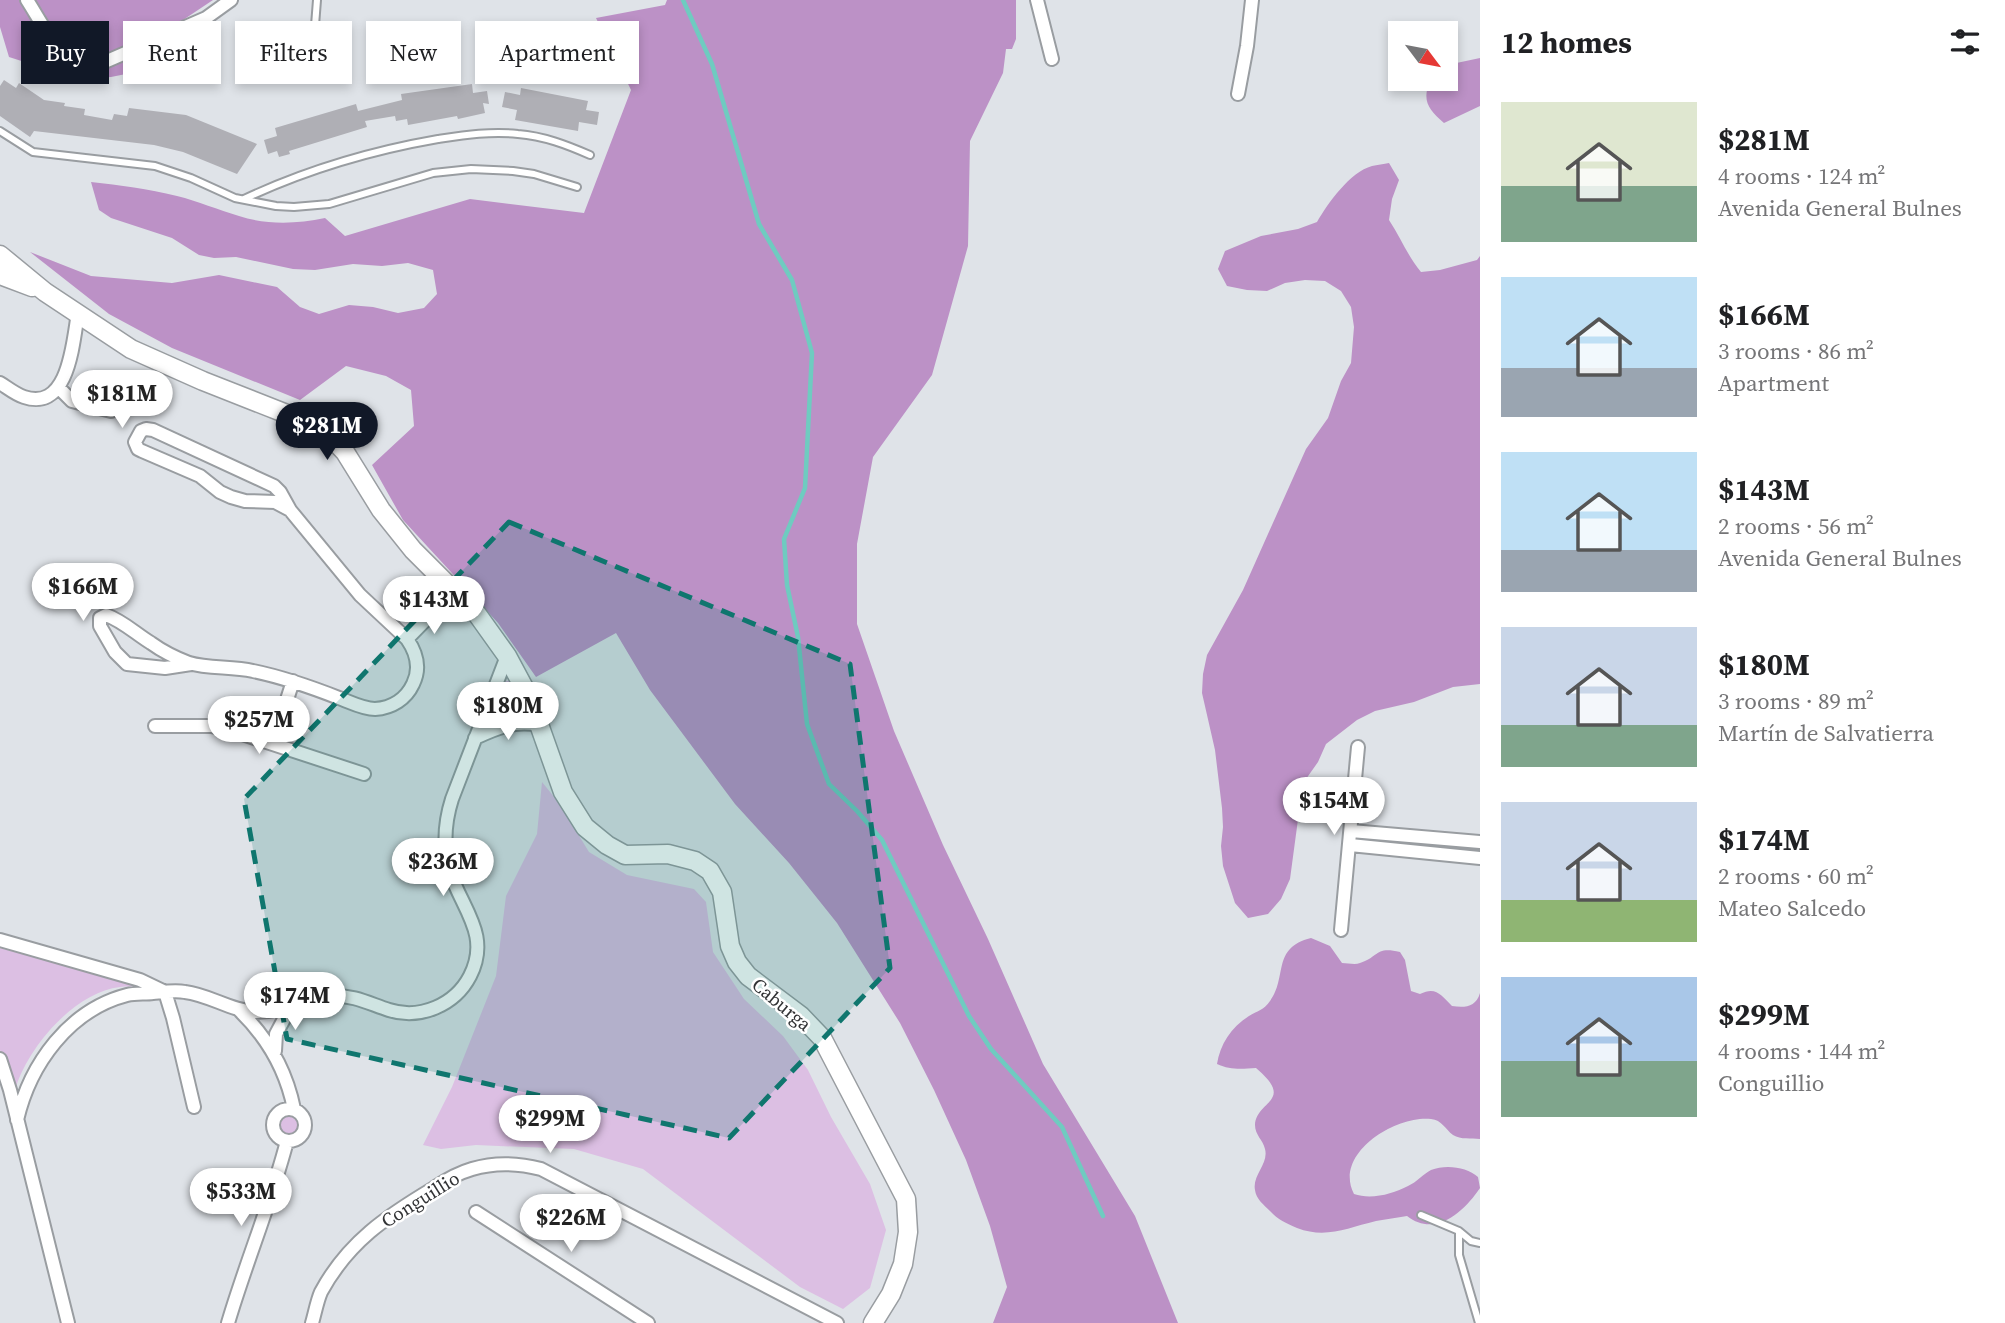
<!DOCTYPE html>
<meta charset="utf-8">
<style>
:root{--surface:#fff;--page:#f6f6f6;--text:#202124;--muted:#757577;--accent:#111827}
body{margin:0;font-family:"Source Serif 4",serif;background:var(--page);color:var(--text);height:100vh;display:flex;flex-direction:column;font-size:26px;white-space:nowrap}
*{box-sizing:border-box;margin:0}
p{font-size:23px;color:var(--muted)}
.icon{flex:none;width:38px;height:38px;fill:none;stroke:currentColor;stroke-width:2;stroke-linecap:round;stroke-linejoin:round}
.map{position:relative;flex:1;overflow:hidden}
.details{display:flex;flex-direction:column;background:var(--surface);width:525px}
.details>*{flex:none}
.hud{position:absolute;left:21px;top:21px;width:665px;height:63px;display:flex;gap:14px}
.needle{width:46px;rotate:122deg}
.buttons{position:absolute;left:1388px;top:21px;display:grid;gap:14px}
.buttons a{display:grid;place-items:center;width:70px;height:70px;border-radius:0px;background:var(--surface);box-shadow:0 4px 10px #0003;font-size:35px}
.price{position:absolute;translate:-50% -60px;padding:0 16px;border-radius:24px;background:#fff;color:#222;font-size:23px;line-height:46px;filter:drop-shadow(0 2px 4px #0008)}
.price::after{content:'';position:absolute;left:50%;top:42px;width:21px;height:16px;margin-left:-10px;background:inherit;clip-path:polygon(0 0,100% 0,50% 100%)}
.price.selected{background:var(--accent);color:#fff}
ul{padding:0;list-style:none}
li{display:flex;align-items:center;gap:21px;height:175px;padding:0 21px}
li span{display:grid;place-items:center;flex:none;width:196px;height:140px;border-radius:0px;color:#555}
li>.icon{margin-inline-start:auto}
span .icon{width:84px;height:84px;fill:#fffc;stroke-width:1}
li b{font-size:30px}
h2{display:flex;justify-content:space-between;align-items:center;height:84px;padding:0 21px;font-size:30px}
.chip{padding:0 24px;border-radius:0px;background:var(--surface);box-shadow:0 4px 10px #0003;font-size:24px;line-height:63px}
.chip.selected{background:var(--accent);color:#fff}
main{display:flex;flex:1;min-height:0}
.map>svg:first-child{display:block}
.green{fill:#dcbfe3}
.forest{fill:#bc91c6}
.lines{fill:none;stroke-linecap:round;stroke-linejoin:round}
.stream{stroke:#6fcbc0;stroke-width:4.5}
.building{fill:#afafb5}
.lane-casing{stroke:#999da1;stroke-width:10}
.street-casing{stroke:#999da1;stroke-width:16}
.secondary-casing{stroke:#999da1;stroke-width:21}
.lane{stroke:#fff;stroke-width:6}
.street{stroke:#fff;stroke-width:12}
.secondary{stroke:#fff;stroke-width:18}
.marked{fill:#0f766e;fill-opacity:0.2;stroke:#0f766e;stroke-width:5;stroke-dasharray:14 9;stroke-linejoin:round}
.labels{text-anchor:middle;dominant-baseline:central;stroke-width:5;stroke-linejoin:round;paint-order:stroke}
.street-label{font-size:19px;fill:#323335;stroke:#fff}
</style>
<main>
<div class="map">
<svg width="1480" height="1323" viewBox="0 0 1480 1323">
<rect width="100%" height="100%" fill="#dfe3e8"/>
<path class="green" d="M506 681H509L524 714 522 718 511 717 495 721 493 718Z
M542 782 559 803 589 852 627 875 694 889 706 902 713 952 744 999 783 1036 808 1070 831 1117 870 1184 886 1230 870 1288 843 1309 800 1287 643 1169 574 1149 476 1145 441 1149 423 1145 452 1087 496 976 506 896 537 834Z
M0 948 147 987C138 987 129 986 120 987 75 992 29 1046 16 1087L0 1050Z
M275 1125a14 14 0 1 1 28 0a14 14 0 1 1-28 0Z"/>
<path class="forest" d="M0 0H213L183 20 161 27 154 37 150 58 146 70 111 77 88 79 65 75 9 57 0 27Z
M667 0H1016V39L1012 49H1006L1003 73 970 141 968 246 932 375 873 457 857 544V624L894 731 943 845 988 939 1043 1064 1135 1216 1178 1323H993L1007 1287 990 1226 966 1160 934 1090 900 1023 837 923 789 863 735 804 650 690 616 633 536 677 498 623 403 520 372 465 414 426 411 390 386 376 346 366 300 400 172 348 109 314 30 252 91 276 172 283 219 275 277 287 300 307 319 314 349 305 373 307 398 313 424 308 437 294 433 270 408 263 382 266 353 264 315 270 293 269 236 257 214 258 199 255 172 238 111 218 99 210 91 182C120 185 148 189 177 196 198 201 218 210 239 216 267 225 296 224 325 218L345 236 470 199 584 213 631 90 596 18 665 5Z
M1480 58V106L1444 123C1428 109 1421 100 1431 79H1446V66L1447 65Z
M1389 163 1399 180 1392 199 1389 220C1401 238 1407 255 1421 272L1440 270 1477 260 1480 256V684L1453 687 1414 702 1375 711 1357 720 1326 744 1318 762 1306 779 1301 797 1290 879 1281 899 1268 914 1248 918 1235 903 1223 866 1221 846 1223 827 1222 808 1215 750 1202 693 1203 674 1207 655 1243 590 1306 449 1328 418 1341 381 1351 363 1354 327 1351 307 1341 291 1325 281 1305 280 1285 283 1267 291 1247 290 1227 286 1218 269 1225 251 1261 236 1298 229 1317 222C1328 203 1350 172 1372 166 1377 165 1384 164 1389 163Z
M1311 938 1330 946 1342 963C1348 963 1355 965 1360 963 1379 957 1375 946 1400 952L1405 960 1411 991 1420 994C1436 986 1441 995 1452 1006 1465 1008 1476 1007 1480 993V1139C1471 1138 1461 1140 1453 1135 1445 1129 1442 1120 1431 1119 1395 1115 1333 1154 1354 1194 1371 1200 1393 1194 1408 1186 1417 1182 1423 1174 1431 1170 1446 1164 1467 1167 1478 1177L1480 1188C1464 1212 1435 1238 1407 1216 1397 1218 1386 1219 1376 1221 1347 1228 1326 1239 1297 1228 1286 1223 1278 1220 1270 1211 1264 1205 1256 1199 1255 1190 1252 1175 1269 1164 1265 1149 1263 1140 1255 1135 1255 1125 1256 1100 1296 1102 1256 1068 1241 1069 1230 1070 1217 1064 1220 1045 1231 1027 1249 1016 1257 1011 1264 1010 1270 1001 1288 977 1271 948 1311 938Z"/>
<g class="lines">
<path class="stream" d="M683 0 712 64 759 224 792 280 812 353 805 488 784 539 787 585 798 637 807 724 829 784 857 811 882 840 969 1016 991 1049 1062 1127 1103 1216"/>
</g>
<path class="building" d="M4 80 16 88 19 83 44 100 65 103 64 106 85 109 84 115 112 120 114 114 127 116 129 108 186 115 257 144 237 174 183 152 154 145 34 131 30 137 0 116V86Z
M472 84 473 93 487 91 489 104 483 103 485 113 458 119 457 116 408 125 407 119 396 121 395 116 365 121 367 127 289 151 290 154 279 157 277 151 268 154 264 140 277 136 275 128 356 104 358 111 402 100 401 94Z
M521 88 588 101 586 110 599 112 597 125 579 122 578 131 515 120 517 110 502 107 505 92 520 95Z"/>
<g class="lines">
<g class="lane-casing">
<path id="lane" d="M312 64 317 0
M0 131 33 152 155 166 191 178 235 198 276 206 294 207 329 204 433 173 471 169 513 171 534 174 577 187
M244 199C308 169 369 151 438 139 465 135 491 131 518 134 544 136 567 145 590 155
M1421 1215 1459 1231V1255L1479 1323
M1459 1231 1471 1241 1480 1243"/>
</g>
<g class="street-casing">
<path id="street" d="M27 0C49 34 59 66 107 61L206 18 231 0
M1037 0 1052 59
M1238 94 1247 46 1252 0
M0 383C8 388 15 394 24 397 69 412 73 342 78 313
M58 387 72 401 111 411
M146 429 153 430 274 486 280 492 290 510 275 502 245 501 231 497 220 492 200 476 142 451 138 449 135 442 141 431Z
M407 639 454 591
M191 664 165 668 127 664 115 652 100 626V618L106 615C123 621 136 634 151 643 162 651 176 658 189 663 209 669 232 666 253 671 282 677 311 687 339 698 350 702 363 709 375 709 392 708 406 699 413 684 421 668 416 652 407 639L360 595 290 510
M155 726H211L230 730 364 774
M475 738C497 728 515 720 538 725
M273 743 293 681
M1351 831 1480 842
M1350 845 1480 858
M1341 930 1358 747
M0 940 140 980 165 992 173 1018 194 1107
M239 1010C268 1038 286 1069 294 1109
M275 1051 276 1034 291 1006
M0 1059 10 1090 68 1323
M273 1125a16 16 0 1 1 32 0a16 16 0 1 1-32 0Z
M17 1120C30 1064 69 1010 127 995 135 993 145 994 153 993 163 992 175 990 185 992 210 995 231 1011 256 1012 283 1012 307 998 333 996 354 995 370 1004 389 1010 420 1020 455 1005 470 976 491 935 462 909 450 872 443 847 444 824 452 799L507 656
M476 1212 648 1323
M228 1323C246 1262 271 1203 287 1141
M312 1323C315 1313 317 1301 321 1292 348 1242 387 1216 434 1188 446 1180 458 1173 472 1169 495 1162 518 1163 541 1169L837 1323"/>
</g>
<g class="secondary-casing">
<path id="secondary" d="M0 255 45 292 131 349 203 381 297 418 328 434 345 452 381 510 413 550 477 614 507 656 530 699 563 792 585 827 607 845 625 855 668 854 695 861 710 871 722 892 730 946 737 962 748 976 801 1016 822 1038 906 1199 908 1232 903 1264 891 1294 873 1323
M0 275 32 287"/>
</g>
<use href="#lane" class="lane"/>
<use href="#street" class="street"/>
<use href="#secondary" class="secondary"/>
</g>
<path class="marked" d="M509 522 850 664 890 968 729 1138 287 1039 244 799Z"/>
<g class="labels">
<g class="street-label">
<text transform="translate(782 1004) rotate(40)">Caburga</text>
<text transform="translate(420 1199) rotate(-32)">Conguillio</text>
</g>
</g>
</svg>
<div class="buttons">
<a><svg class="needle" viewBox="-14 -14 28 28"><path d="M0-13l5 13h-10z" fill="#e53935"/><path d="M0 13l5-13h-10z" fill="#757577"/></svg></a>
</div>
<b class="price" style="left:122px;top:430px">$181M</b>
<b class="price selected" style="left:327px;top:462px">$281M</b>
<b class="price" style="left:83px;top:623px">$166M</b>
<b class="price" style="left:434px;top:636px">$143M</b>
<b class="price" style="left:508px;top:742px">$180M</b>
<b class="price" style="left:259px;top:756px">$257M</b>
<b class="price" style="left:1334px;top:837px">$154M</b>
<b class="price" style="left:443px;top:898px">$236M</b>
<b class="price" style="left:295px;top:1032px">$174M</b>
<b class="price" style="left:550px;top:1155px">$299M</b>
<b class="price" style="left:241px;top:1228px">$533M</b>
<b class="price" style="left:571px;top:1254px">$226M</b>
<div class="hud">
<a class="chip selected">Buy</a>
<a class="chip">Rent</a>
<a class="chip">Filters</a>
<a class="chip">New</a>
<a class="chip">Apartment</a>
</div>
</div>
<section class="details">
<h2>12 homes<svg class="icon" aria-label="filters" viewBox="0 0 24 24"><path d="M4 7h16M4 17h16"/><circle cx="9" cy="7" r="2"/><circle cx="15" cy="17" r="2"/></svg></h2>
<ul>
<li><span style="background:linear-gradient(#dfe7d0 60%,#7fa58c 0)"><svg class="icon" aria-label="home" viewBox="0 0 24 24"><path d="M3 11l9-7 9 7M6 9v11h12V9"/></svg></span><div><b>$281M</b><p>4 rooms · 124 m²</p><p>Avenida General Bulnes</p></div></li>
<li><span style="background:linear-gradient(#bfe0f5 65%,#9aa5b1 0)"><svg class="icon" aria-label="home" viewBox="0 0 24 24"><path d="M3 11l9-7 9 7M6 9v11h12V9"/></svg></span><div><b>$166M</b><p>3 rooms · 86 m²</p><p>Apartment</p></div></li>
<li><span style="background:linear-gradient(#bfe0f5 70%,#9aa5b1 0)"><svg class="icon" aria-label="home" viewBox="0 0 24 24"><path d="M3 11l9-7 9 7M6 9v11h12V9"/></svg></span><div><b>$143M</b><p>2 rooms · 56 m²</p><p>Avenida General Bulnes</p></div></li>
<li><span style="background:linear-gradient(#c9d6e8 70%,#7fa58c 0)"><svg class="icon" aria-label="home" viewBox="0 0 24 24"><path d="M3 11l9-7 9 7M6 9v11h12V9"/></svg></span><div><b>$180M</b><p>3 rooms · 89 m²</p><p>Martín de Salvatierra</p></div></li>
<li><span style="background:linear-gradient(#c9d6e8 70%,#8fb573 0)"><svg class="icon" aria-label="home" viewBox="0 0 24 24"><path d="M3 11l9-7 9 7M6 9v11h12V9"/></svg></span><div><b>$174M</b><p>2 rooms · 60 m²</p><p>Mateo Salcedo</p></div></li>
<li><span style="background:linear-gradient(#a9c7e8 60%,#7fa58c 0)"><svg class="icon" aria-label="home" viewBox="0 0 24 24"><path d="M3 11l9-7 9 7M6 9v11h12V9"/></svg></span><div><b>$299M</b><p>4 rooms · 144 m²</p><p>Conguillio</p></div></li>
</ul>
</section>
</main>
